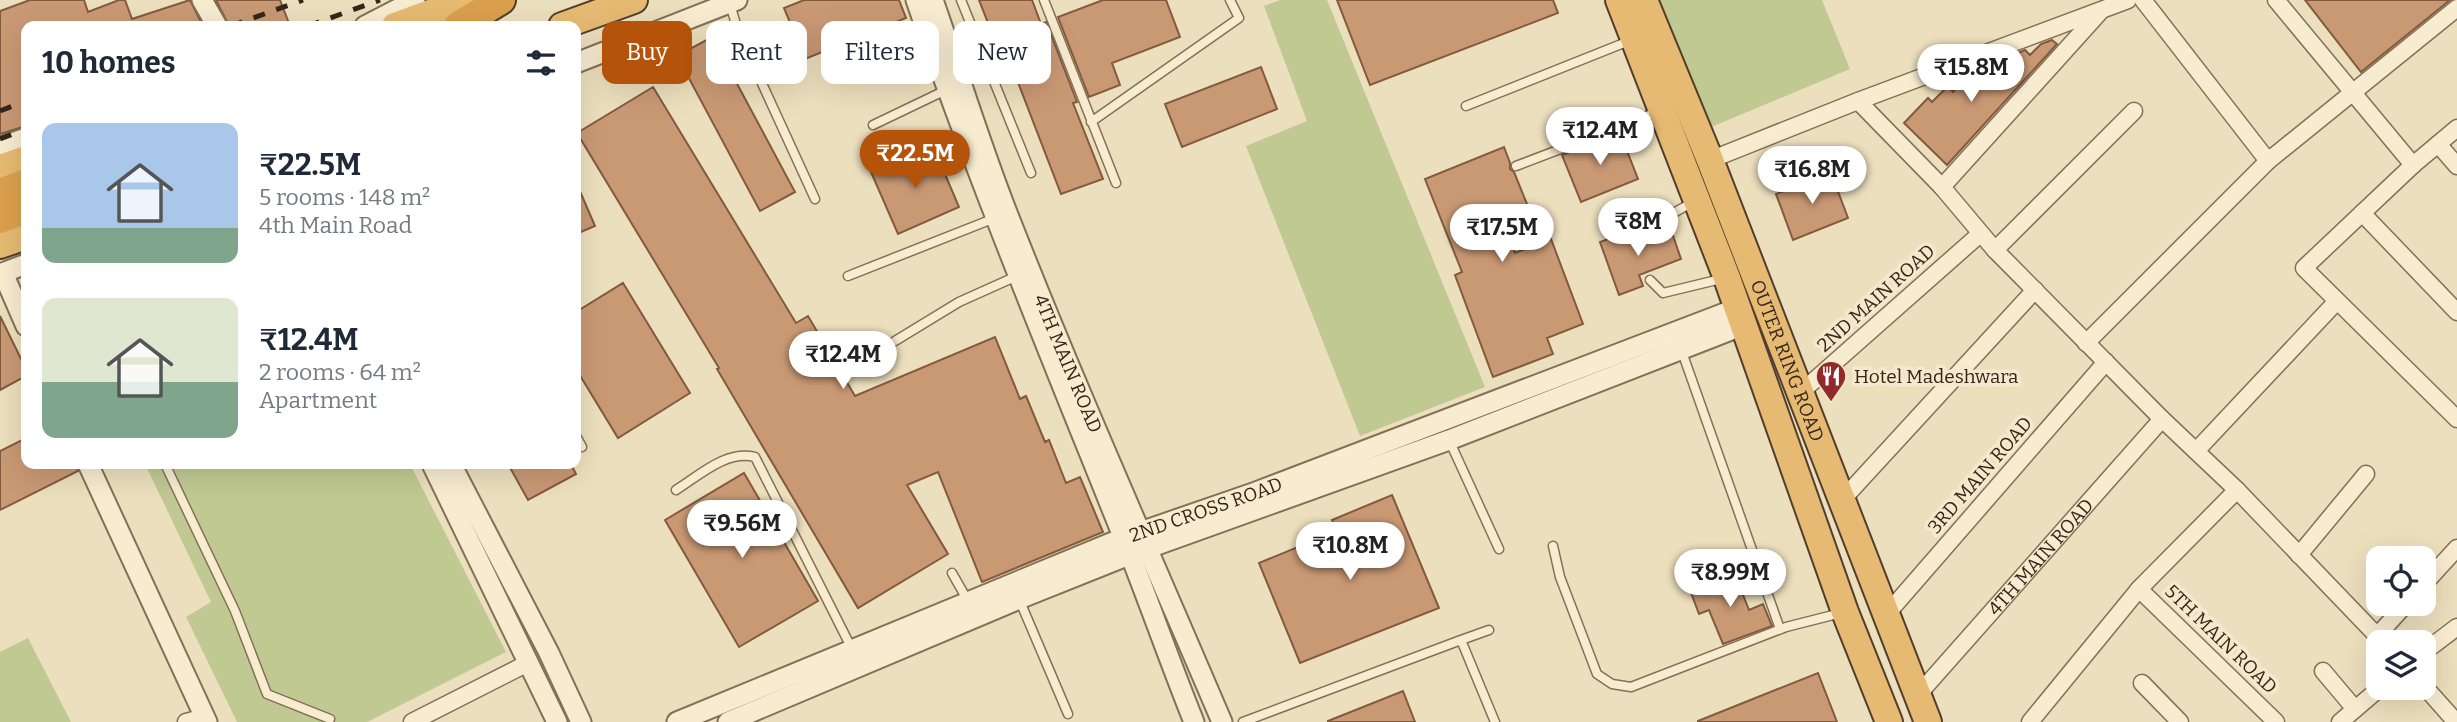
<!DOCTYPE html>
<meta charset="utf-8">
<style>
:root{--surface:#fff;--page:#f6f6f7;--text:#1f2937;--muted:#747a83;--accent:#b45309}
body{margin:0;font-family:Bitter,serif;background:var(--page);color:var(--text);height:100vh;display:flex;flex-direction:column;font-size:26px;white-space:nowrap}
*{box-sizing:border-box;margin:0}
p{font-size:23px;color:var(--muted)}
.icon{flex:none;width:38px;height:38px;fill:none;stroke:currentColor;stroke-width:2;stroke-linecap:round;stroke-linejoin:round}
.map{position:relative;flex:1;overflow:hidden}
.side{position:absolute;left:21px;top:21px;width:560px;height:448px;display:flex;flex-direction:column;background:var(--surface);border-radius:14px;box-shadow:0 7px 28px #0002}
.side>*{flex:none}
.top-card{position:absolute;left:602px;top:21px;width:665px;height:63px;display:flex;gap:14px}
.tools{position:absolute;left:2366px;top:546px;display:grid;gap:14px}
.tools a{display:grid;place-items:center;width:70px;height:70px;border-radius:14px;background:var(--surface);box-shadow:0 7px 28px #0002;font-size:35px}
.price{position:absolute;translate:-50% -60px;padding:0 16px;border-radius:24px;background:#fff;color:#222;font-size:23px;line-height:46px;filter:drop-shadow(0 2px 4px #0008)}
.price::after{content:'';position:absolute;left:50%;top:42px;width:21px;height:16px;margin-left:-10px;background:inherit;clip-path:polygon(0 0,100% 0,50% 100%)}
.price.current{background:var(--accent);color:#fff}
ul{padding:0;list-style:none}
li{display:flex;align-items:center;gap:21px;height:175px;padding:0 21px}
li span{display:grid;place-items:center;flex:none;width:196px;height:140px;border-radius:14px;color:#555}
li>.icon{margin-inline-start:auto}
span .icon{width:84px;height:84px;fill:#fffc;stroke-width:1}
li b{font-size:30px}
h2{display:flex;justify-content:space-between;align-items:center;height:84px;padding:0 21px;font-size:30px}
.tag{padding:0 24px;border-radius:14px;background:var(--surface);box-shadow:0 7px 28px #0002;font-size:24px;line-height:63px}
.tag.current{background:var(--accent);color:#fff}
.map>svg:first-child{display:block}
.green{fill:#c1c992}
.building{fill:#c99974;stroke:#825a3e;stroke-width:2}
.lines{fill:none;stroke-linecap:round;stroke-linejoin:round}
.service-casing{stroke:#837057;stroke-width:11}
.minor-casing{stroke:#837057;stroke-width:19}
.tertiary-casing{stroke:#837057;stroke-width:23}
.trunk-casing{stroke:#513e2c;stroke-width:30}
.motorway-casing{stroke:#513e2c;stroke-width:32}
.service{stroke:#f7ecd0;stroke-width:8}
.minor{stroke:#f7ecd0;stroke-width:16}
.tertiary{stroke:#f7ecd0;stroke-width:19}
.trunk{stroke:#e6ba72;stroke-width:26}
.motorway{stroke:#dba04e;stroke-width:28}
.rail{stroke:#33271b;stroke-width:5;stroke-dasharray:12 12;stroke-linecap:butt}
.labels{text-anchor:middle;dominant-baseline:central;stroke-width:7;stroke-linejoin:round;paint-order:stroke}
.street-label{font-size:19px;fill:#33271b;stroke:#f4e9cc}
.poi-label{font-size:19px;fill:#33271b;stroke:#f4e9cc;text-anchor:start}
</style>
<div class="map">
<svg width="2457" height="722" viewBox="0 0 2457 722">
<rect width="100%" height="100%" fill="#ecdfbd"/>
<path class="green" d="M1280 0H1327L1485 387 1360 436 1246 146 1307 121 1264 6Z
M1659 0H1822L1850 69 1709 128Z
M145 464H410L506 652 367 722H237L186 617 211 602Z
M28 638 71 722H0V652Z"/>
<path class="building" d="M30 0H84L88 12 119 0H125L132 19 190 0 203 26H26V126L0 134V11Z
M216 0H280L290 26H229Z
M804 0H899L906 18 805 59 784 8Z
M979 0H1032L1041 24 1046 22 1077 102 1073 103 1103 179 1061 194 1014 72 1008 74Z
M1103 0H1166L1180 37 1112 63 1120 85 1089 97 1058 17Z
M1337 0H1553L1558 13 1370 85Z
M2305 0H2450L2361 72Z
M712 37 795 192 760 211 677 56Z
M2052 40 2057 44 1947 165 1904 123 1928 98 1932 102 1948 86 1953 92 1971 74 1976 79 1993 62 2003 69 2020 52 2025 50 2030 55 2041 44Z
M1261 67 1277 109 1182 147 1165 104Z
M653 87 796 323 808 316 855 396 995 337 1020 399 1026 396 1045 442 1049 440 1066 483 1080 477 1103 532 982 582 938 472 907 485 948 554 858 608 717 369 719 368 577 133Z
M1620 133 1638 179 1581 202 1562 155Z
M933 146 959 207 898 234 871 172Z
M1504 147 1510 163V169L1514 172 1531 214 1505 225 1515 253 1551 239 1583 324 1547 338 1553 354 1493 377 1455 275 1462 272 1425 179Z
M1831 173 1848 218 1793 240 1776 194Z
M576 182 595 226 576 234Z
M1670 227 1681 259 1639 275 1643 286 1619 295 1600 242 1624 233 1627 243 1634 241 1636 245 1641 246 1645 244 1651 234Z
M623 283 690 393 618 438 576 369V312Z
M0 316 26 369V376L0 390Z
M26 438V464H76L78 471 0 510V451Z
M508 464H571L576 474 528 500Z
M744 473 818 601 739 647 665 520Z
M1392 495 1439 608 1300 663 1259 563 1337 531 1332 520Z
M1734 572 1749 610 1763 604 1772 626 1723 644 1709 610 1699 614 1690 590Z
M1818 673 1837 722H1698V721Z
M1403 691 1415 722H1328V721Z"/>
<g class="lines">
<g class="service-casing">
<path id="service" d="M961 0 1031 173
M1044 0 1116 183
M730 4 738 31 815 199
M1466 106 1629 41
M1091 122 1239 18 1230 0
M873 125 946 90
M1516 166 1657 112
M1640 240 1647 228 1693 202
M848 276 995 218
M1650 280 1663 293 1725 278
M895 341 959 302 1017 276
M1681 349 1780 629
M576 436 582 447
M1449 440 1499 549
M165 464 235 611 267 694 330 719
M676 490C700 475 726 450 755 457L852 649
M1553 546 1560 577 1597 674 1612 684 1631 687 1786 627 1841 613
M952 573 968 601
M1019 599 1068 714
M1489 630 1461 640 1495 722
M1243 722 1461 640"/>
</g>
<g class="minor-casing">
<g id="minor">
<path d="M2143 0 2268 161"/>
<path d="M2276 0 2413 165"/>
<path d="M1858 101 1942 187 1995 250 2162 419 2237 490 2383 642"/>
<path d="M2457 128 2413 165 2304 268 2457 419"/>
<path d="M2438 144 2457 166"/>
<path d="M1710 160 1858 101 2128 0"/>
<path d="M1942 187 2100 12"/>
<path d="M2362 213 2457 312"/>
<path d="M1995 250 2134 111"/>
<path d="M2086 343 2268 161 2457 8"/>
<path d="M1800 393 1980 234"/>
<path d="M2196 451 2337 301"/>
<path d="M1842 500 2035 290"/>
<path d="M2299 555 2366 474"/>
<path d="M2424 584 2457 548"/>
<path d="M2139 589 2237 490"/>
<path d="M1886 615 2106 362"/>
<path d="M2377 636 2406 604"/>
<path d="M2424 652 2457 627"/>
<path d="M2323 671 2355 709"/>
<path d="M2142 683 2180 722"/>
<path d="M2424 686 2456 722"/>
<path id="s1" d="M1917 696 2162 419"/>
<path d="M186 722 205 717"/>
<path d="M412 722 528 663"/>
<path d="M2030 722 2139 589 2276 722"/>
<path d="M2340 722 2380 688"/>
</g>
</g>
<g class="tertiary-casing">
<g id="tertiary">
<path d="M202 0 217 26"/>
<path d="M916 0C978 181 1051 357 1122 534 1147 596 1169 660 1194 722"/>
<path id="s2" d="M933 0C958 71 980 144 1008 215 1075 386 1150 553 1222 722"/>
<path d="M365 26 415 0"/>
<path d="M576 63 737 0"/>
<path d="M0 147 26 138"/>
<path d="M3 273 26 326"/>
<path d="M0 274 26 264"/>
<path d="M88 464 207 722"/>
<path d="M432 464 557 722"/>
<path d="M451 464 549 653 581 722"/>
<path id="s3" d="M677 722 1123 538 1256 492 1738 308"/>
<path d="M728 722 1019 599 1129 555 1449 440 1744 325"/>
</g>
</g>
<g class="trunk-casing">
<g id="trunk">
<path d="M1619 0 1727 278 1845 612 1889 722"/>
<path id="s4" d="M1644 0 1710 160 1928 722"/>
<path d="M395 26 449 6 474 0"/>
<path d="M562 26 634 0"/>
<path d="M0 168 26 159"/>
<path d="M0 245 26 236"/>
</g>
</g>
<g class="motorway-casing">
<path id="motorway" d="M458 26 501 0
M0 193 26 183
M0 219 26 209"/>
</g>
<use href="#service" class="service"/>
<use href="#minor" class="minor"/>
<use href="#tertiary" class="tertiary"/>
<use href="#trunk" class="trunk"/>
<use href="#motorway" class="motorway"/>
<path class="rail" d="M231 26 303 0
M308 26 380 0
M0 111 26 101
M0 139 26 129"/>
</g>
<defs>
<g id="restaurant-pin" transform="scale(1.575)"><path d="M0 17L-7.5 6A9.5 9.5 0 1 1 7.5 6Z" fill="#902b29" stroke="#f4e9cc"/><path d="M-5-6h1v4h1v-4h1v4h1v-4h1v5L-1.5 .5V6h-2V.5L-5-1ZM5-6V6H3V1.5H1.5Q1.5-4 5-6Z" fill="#fff"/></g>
</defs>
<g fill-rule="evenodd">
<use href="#restaurant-pin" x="1831" y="376"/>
</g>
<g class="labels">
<g class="street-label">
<text transform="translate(1876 298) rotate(-42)">2ND MAIN ROAD</text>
<text stroke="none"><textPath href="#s4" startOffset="388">OUTER RING ROAD</textPath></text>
<text stroke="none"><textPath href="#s2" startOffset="388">4TH MAIN ROAD</textPath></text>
<text transform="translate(1980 475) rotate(-49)">3RD MAIN ROAD</text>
<text stroke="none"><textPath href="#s3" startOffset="570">2ND CROSS ROAD</textPath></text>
<text stroke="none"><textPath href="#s1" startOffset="186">4TH MAIN ROAD</textPath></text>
<text transform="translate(2221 639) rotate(44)">5TH MAIN ROAD</text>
</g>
<g class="poi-label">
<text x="1854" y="376">Hotel Madeshwara</text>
</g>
</g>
</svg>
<div class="tools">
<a><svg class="icon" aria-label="locate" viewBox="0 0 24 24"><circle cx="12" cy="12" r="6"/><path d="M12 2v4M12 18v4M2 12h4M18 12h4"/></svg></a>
<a><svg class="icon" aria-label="layers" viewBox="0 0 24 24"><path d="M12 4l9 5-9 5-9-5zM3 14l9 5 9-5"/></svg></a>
</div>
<b class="price" style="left:1971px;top:104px">₹15.8M</b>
<b class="price" style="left:1600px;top:167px">₹12.4M</b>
<b class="price current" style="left:915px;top:190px">₹22.5M</b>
<b class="price" style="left:1812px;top:206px">₹16.8M</b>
<b class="price" style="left:1638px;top:258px">₹8M</b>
<b class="price" style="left:1502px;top:264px">₹17.5M</b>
<b class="price" style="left:843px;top:391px">₹12.4M</b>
<b class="price" style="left:742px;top:560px">₹9.56M</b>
<b class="price" style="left:1350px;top:582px">₹10.8M</b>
<b class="price" style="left:1730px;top:609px">₹8.99M</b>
<div class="top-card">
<a class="tag current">Buy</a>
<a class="tag">Rent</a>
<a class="tag">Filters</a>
<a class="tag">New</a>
</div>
<section class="side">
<h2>10 homes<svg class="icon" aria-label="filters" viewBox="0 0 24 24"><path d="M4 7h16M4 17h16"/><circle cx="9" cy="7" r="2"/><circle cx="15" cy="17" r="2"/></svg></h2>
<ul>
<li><span style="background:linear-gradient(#a9c7e8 75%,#7fa58c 0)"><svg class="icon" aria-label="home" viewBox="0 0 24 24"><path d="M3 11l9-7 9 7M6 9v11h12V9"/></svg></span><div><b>₹22.5M</b><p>5 rooms · 148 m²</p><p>4th Main Road</p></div></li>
<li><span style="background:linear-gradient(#dfe7d0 60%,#7fa58c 0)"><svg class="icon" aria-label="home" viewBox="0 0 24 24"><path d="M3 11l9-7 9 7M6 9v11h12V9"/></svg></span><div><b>₹12.4M</b><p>2 rooms · 64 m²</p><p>Apartment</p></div></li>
</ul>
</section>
</div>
